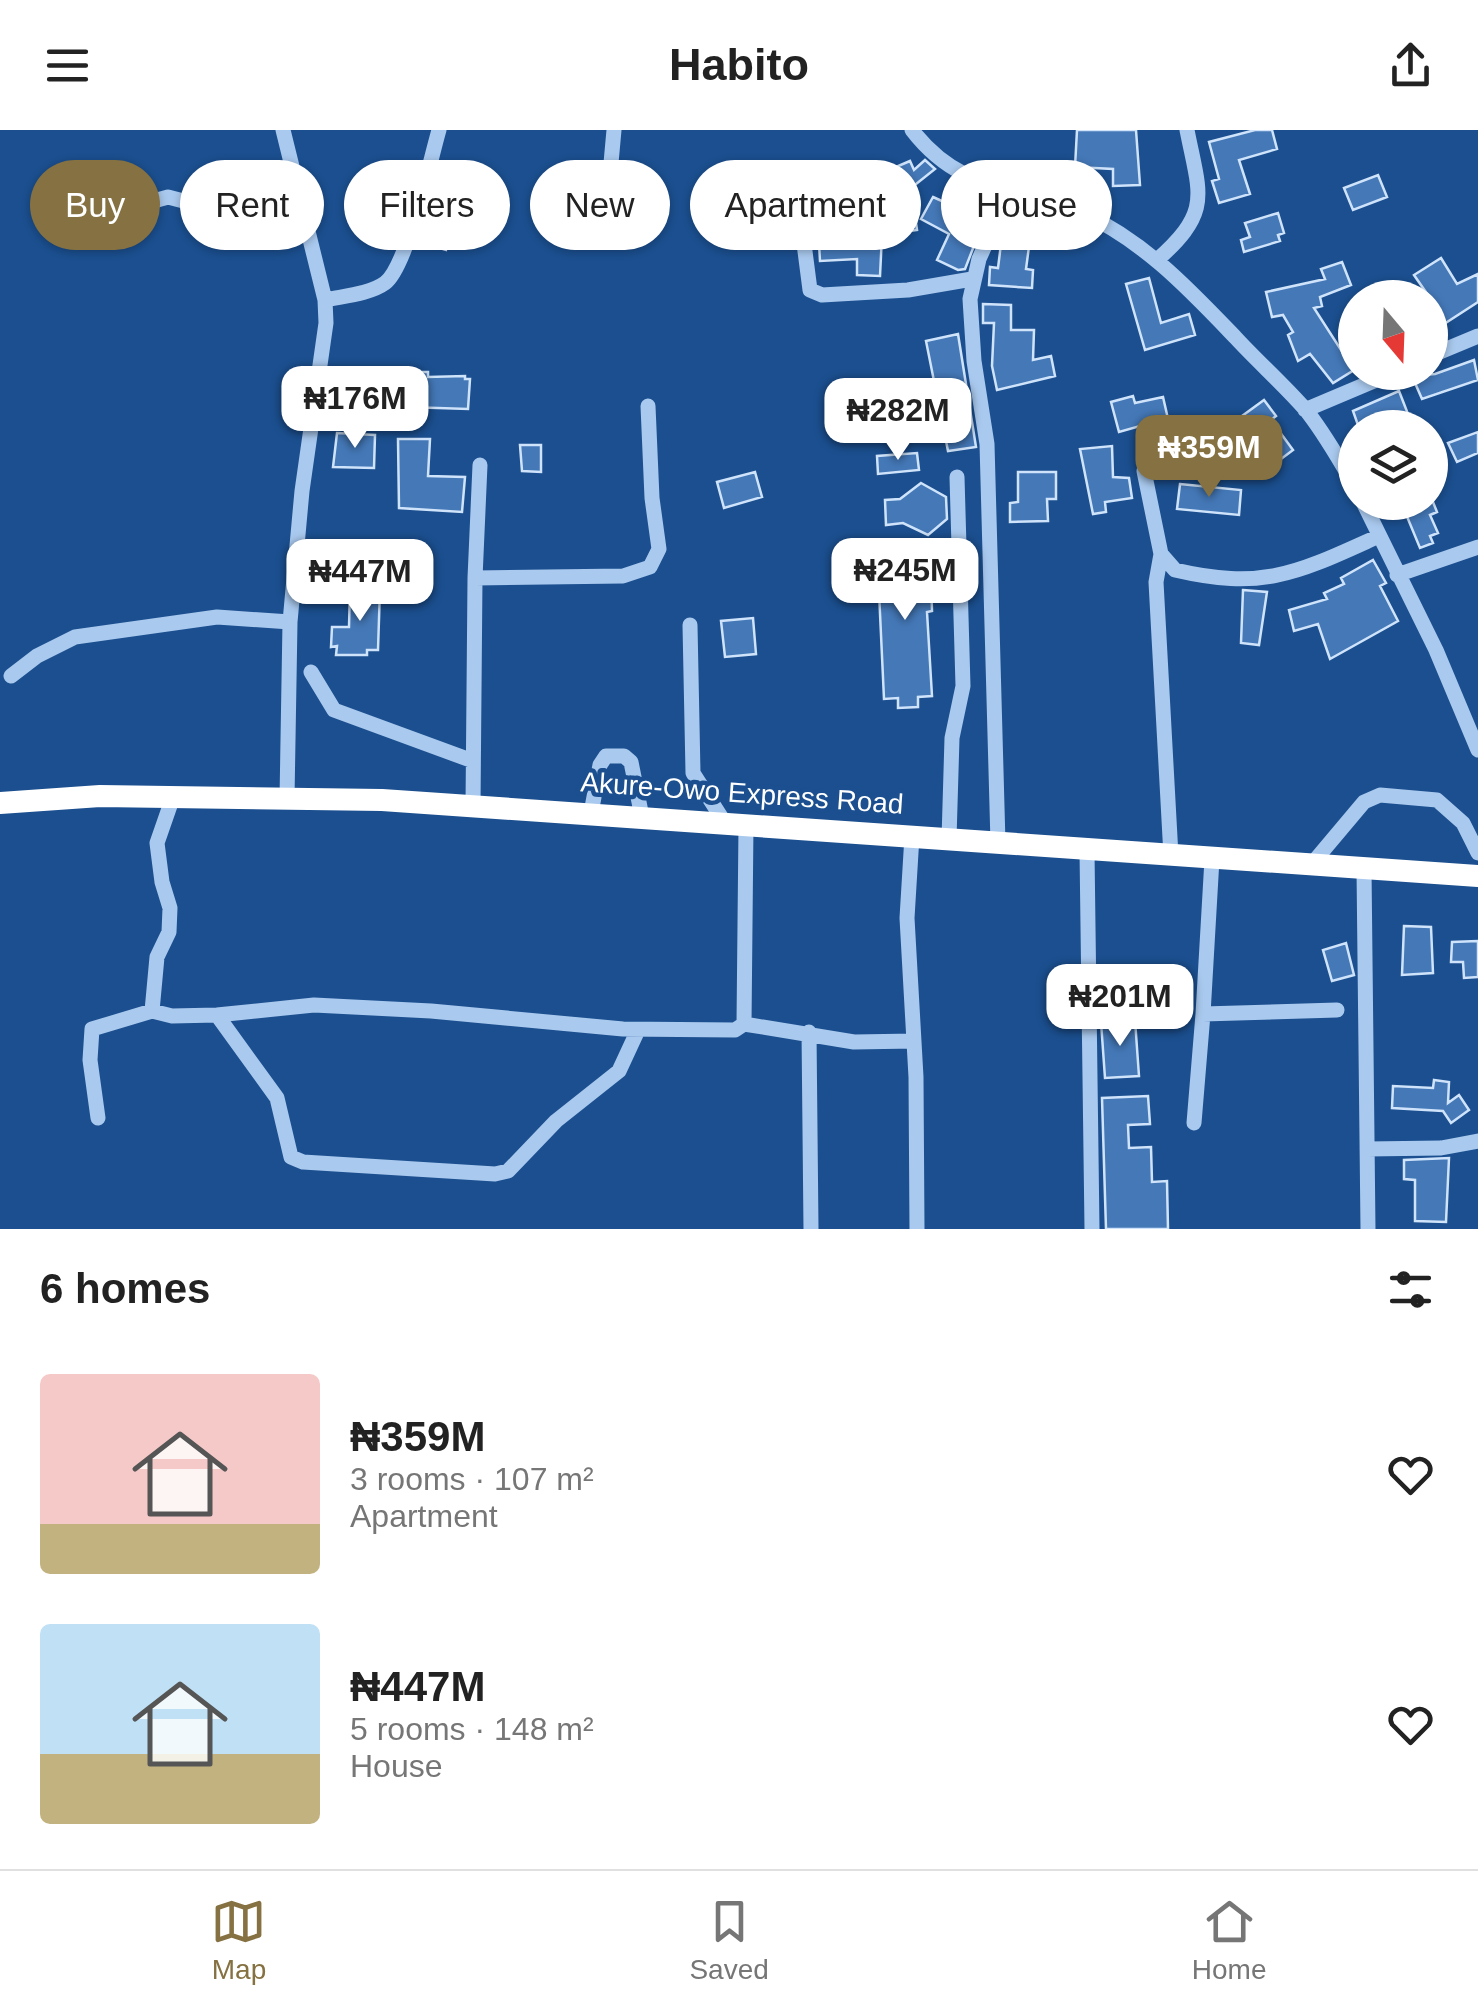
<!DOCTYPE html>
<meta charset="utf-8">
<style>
:root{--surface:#fff;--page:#f2f2f2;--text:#222;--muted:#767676;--line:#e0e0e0;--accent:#857141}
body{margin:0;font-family:Arial,sans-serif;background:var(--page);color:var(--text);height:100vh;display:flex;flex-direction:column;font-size:38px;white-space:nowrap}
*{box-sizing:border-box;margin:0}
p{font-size:32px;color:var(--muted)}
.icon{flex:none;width:55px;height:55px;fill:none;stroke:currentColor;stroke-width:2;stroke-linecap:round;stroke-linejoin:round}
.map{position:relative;height:1099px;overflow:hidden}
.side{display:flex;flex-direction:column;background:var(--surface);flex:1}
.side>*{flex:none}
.banner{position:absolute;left:30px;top:30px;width:1420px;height:90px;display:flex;gap:20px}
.needle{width:65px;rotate:161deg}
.buttons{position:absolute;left:1338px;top:150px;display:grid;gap:20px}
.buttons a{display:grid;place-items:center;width:110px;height:110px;border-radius:50%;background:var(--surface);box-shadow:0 2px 8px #0004;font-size:50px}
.price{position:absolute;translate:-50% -85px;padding:0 22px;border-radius:20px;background:#fff;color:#222;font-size:32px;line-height:65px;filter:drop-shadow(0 2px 5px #0008)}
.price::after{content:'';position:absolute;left:50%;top:60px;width:30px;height:22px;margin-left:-15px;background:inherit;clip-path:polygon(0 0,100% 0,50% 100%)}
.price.on{background:var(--accent);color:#fff}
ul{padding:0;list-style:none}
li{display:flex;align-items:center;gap:30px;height:250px;padding:0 40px}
li span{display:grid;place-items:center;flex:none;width:280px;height:200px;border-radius:10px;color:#555}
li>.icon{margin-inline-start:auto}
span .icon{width:120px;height:120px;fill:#fffc;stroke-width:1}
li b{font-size:42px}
h2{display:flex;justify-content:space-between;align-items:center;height:120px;padding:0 40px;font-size:42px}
.pill{padding:0 35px;border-radius:45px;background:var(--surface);box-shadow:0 2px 8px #0004;font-size:35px;line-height:90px}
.pill.on{background:var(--accent);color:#fff}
header{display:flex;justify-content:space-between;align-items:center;height:130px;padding:0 40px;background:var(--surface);font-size:45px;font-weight:800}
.tab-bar{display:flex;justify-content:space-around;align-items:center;height:140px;border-top:2px solid var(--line);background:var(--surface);font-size:28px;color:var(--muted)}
.tab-bar a{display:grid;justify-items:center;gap:5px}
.tab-bar .on{color:var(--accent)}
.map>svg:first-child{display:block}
.building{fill:#4478b7;stroke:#cfe3fa;stroke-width:2.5}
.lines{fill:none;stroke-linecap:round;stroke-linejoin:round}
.minor{stroke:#a9c9ee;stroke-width:15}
.highway{stroke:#fff;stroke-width:22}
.labels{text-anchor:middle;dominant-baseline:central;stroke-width:9;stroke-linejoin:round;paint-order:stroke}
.street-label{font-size:28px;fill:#fff;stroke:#1b4f8f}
</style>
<header><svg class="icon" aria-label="menu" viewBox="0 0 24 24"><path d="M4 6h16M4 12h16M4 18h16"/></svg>Habito<svg class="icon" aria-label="share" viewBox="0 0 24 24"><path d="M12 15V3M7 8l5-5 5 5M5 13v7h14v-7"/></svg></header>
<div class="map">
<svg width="1478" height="1099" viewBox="0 0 1478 1099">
<rect width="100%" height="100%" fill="#1b4f8f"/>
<path class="building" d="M1077 0H1136L1140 55 1113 56V39L1075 37Z
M1255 0H1272L1277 19 1239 30 1250 64 1219 73 1212 51 1219 49 1209 12Z
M925 30 935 39 911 58 917 100 882 105 880 146 857 145V129L820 131 818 95 853 93 837 62 910 31 914 40Z
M1378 45 1387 67 1353 80 1344 58Z
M437 51 463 60 446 120 419 112Z
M933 67 984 90 965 139 958 140 937 130 949 104 921 89Z
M1278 83 1284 103 1278 105 1280 111 1244 122 1241 110 1250 107 1245 93Z
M1002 106 1030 109 1026 139 1033 140 1032 158 989 155 990 137 998 138Z
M1441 128 1457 154 1478 144V172L1444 194 1439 186 1430 192V168L1414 145Z
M1342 132 1351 155 1320 167 1322 176 1314 178 1354 240 1333 253 1310 224 1298 231 1288 205 1293 202 1283 185 1272 187 1266 162 1325 149 1321 139Z
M1149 148 1161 193 1189 184 1195 205 1145 220 1126 154Z
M983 174 1011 175V200H1034L1033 230 1051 226 1055 246 997 260 992 236 994 193H983Z
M958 204 976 317 948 321 926 211Z
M1474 230 1478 250 1422 269 1412 246 1435 244Z
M407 242H428V247L465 246V249H470L468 279 407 277Z
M1399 261 1408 284 1373 298H1359L1353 281Z
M1133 266 1135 273 1163 267 1174 315 1209 310 1264 270 1276 286 1271 290 1293 320 1265 341 1243 311 1218 329 1164 336 1161 312 1151 314 1147 294 1119 302 1111 272Z
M1478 302V323L1457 332 1448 313Z
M337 303 375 305 374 338 333 337Z
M398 309H430L428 346 465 347 462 382 399 378Z
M520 315H541V342L522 341Z
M1112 316 1113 347 1129 348 1132 368 1105 372 1106 382 1093 384 1080 319Z
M917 323 919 340 878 344 877 326Z
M755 342 762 367 724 378 717 352Z
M1018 342H1056V369H1047L1048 391 1010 392V373L1018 372Z
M921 353 946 367 947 389 928 405 903 393 886 395 885 370 900 369Z
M1180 354 1241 360 1239 385 1177 379Z
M1401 372H1433L1437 382 1430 385 1438 403 1430 406 1433 413 1420 418Z
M930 417 932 481 927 482 932 566 918 567V577L898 578V568L884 569 877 419Z
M1373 430 1386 453 1380 456 1398 491 1330 529 1318 494 1294 501 1289 480 1327 469 1324 463 1344 454 1341 448Z
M350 458H380L378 520H367V525H336L337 516 331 517 332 497H349Z
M1243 460 1267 462 1259 515 1241 513Z
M753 488 756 524 725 527 721 491Z
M1404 796 1431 797 1433 843 1402 845Z
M1478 811V847L1464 848 1463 832H1451L1452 812Z
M1346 813 1354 845 1332 851 1323 820Z
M1135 890 1139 946 1105 948 1101 892Z
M1434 950 1449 952 1448 973 1459 965 1469 980 1451 993 1443 981 1392 978 1393 956 1433 958Z
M1148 966 1150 994 1128 995 1129 1018 1151 1017 1152 1052 1167 1051 1168 1099H1106L1102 968Z
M1449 1028 1446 1092 1415 1091V1050L1404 1049V1030Z"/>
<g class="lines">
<path class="minor" d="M283 0 325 170 326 193 302 361 290 492 287 669
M912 0C962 65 1016 53 1081 82 1144 111 1188 158 1235 207 1257 231 1283 254 1305 279 1324 302 1339 330 1355 356
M799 75 810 160 822 165 908 160 972 149
M100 86 168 67 218 80 271 82 299 64
M605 99 614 0
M1157 130C1212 81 1200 66 1187 0
M325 170C343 166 370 164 385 153 407 137 430 31 439 0
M1430 226 1478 206
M1305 280 1395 242
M1144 341 1161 424 1175 440C1265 461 1299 442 1379 406
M1363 372 1436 520 1478 620
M1161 424 1156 452 1171 726
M1397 445 1478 417
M475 448 623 446 650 437 659 419 652 368 648 276
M690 495 693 643 725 693
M311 542 334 580 473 631
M11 546 37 526 75 507 217 487 290 492
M473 676 475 448 480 335
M591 683 600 635 606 626H624L631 632 642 687
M912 706 907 788 916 947 917 1099
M949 709 952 608 963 556 957 347
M998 713 987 314 974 231 970 169 979 129 1009 62
M1087 721 1092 1099
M1212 729 1203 884 1337 880
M1311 735 1364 672 1380 665 1437 670 1463 693 1478 723
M1364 739 1368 1099
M152 881 157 827 169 802 170 778 162 752 157 713 173 667
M217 885 277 968 291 1027 303 1032 495 1044 508 1041 556 991 619 941 638 900
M744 894 854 912 914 911
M809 902 811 1099
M98 988 90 930 92 899 152 881 172 886 217 885 314 875 431 881 623 899 735 900 744 894 746 695
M1194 993 1203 884
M1367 1019 1441 1018 1478 1011"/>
<path class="highway" d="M0 673 100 666 382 670 1478 746"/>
</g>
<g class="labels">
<g class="street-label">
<text transform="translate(742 663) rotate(4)">Akure-Owo Express Road</text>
</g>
</g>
</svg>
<div class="buttons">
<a><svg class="needle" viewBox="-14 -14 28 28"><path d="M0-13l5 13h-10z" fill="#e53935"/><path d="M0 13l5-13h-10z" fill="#767676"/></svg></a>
<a><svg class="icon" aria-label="layers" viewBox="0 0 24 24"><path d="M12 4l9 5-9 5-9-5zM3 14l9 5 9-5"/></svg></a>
</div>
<b class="price" style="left:355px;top:321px">₦176M</b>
<b class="price" style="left:898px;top:333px">₦282M</b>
<b class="price on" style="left:1209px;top:370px">₦359M</b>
<b class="price" style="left:905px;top:493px">₦245M</b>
<b class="price" style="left:360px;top:494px">₦447M</b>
<b class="price" style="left:1120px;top:919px">₦201M</b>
<div class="banner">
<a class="pill on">Buy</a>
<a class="pill">Rent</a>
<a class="pill">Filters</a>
<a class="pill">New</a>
<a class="pill">Apartment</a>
<a class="pill">House</a>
</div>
</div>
<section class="side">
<h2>6 homes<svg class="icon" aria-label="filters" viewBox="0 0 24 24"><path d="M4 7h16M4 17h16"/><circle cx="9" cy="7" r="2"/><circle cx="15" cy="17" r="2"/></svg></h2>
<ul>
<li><span style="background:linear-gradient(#f6c9c9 75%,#c2b280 0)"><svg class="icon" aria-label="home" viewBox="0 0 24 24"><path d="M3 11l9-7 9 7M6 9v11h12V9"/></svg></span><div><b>₦359M</b><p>3 rooms · 107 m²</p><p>Apartment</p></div><svg class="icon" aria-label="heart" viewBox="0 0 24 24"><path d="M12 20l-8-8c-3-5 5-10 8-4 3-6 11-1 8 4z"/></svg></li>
<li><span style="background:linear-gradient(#bfe0f5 65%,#c2b280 0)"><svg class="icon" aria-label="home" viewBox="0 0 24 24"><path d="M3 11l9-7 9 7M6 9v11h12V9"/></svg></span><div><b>₦447M</b><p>5 rooms · 148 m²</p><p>House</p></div><svg class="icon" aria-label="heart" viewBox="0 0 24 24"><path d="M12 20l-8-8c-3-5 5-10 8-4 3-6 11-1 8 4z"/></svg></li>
</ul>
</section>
<nav class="tab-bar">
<a class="on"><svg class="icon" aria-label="map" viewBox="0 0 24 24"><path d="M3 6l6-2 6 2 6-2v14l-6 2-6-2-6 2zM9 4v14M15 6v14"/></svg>Map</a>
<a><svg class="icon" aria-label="saved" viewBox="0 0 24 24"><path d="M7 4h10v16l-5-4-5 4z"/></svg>Saved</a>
<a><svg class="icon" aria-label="home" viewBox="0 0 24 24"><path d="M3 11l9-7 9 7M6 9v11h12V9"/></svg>Home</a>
</nav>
